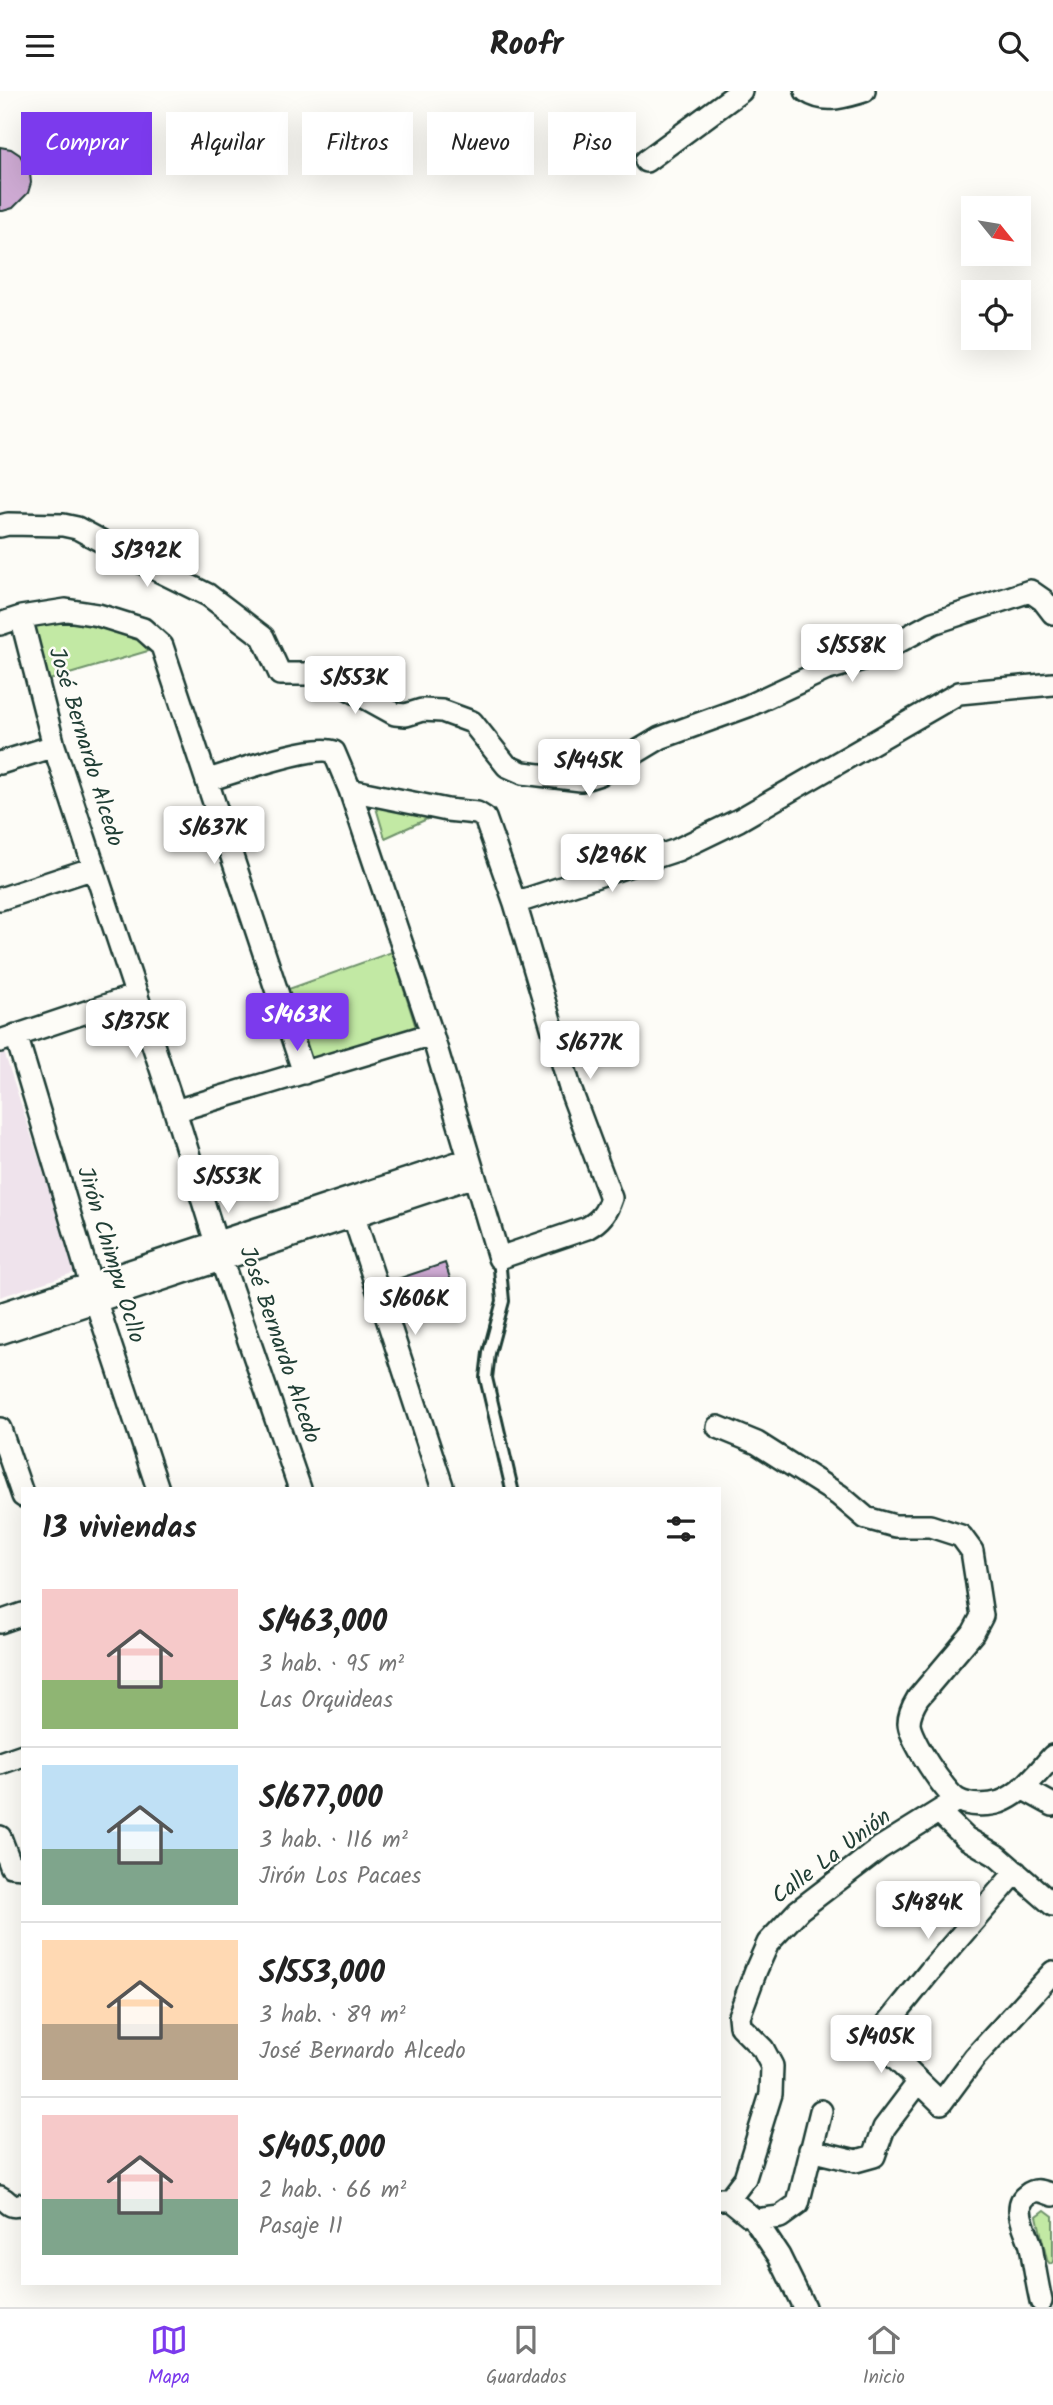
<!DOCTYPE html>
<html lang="es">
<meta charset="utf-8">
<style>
:root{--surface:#fff;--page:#f6f6f6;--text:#222;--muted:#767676;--line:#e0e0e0;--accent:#7c3aed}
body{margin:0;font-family:Kalam,sans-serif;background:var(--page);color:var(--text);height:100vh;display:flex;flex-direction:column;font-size:26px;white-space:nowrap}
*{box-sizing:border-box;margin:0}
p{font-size:23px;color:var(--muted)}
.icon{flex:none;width:38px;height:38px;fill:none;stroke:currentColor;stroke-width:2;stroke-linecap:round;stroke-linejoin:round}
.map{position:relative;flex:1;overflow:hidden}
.side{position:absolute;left:21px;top:1396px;width:700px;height:798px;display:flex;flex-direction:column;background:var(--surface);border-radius:0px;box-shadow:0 7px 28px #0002}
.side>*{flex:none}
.hud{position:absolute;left:21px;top:21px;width:700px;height:63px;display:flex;gap:14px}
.needle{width:46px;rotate:120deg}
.fabs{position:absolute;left:961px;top:105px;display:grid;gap:14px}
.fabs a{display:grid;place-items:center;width:70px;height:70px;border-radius:0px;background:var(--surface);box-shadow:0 7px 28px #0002;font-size:35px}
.price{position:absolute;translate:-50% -60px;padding:0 16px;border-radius:7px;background:#fff;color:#222;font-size:23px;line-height:46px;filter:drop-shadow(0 2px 4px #0008)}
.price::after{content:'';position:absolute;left:50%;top:42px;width:21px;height:16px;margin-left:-10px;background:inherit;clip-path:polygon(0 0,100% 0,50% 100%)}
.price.active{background:var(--accent);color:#fff}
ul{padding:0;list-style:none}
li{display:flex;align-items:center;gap:21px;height:175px;padding:0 21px}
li+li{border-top:2px solid var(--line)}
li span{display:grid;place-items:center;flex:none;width:196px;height:140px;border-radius:0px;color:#555}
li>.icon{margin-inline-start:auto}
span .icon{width:84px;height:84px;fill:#fffc;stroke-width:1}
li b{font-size:30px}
h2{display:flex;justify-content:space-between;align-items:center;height:84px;padding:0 21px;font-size:30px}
.tag{padding:0 24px;border-radius:0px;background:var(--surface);box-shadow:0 7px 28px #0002;font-size:24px;line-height:63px}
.tag.active{background:var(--accent);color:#fff}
header{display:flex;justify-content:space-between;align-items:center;height:91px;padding:0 21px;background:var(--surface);font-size:32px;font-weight:600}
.tab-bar{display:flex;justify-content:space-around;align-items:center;height:98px;border-top:2px solid var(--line);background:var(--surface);font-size:19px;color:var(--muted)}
.tab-bar a{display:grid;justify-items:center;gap:4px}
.tab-bar .active{color:var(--accent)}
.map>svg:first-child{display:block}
.built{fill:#efe3ec}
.green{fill:#c2e9a4;stroke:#70936c;stroke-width:2}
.building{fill:#ceaad3;stroke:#1f3d34;stroke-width:2}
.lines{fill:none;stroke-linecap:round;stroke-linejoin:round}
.lane-casing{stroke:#1f3d34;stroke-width:16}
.street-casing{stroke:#1f3d34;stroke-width:26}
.lane{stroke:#fdfcf7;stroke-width:10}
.street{stroke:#fdfcf7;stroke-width:21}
.labels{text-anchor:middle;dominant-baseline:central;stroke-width:5;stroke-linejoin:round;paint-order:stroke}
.street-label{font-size:23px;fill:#1f3d34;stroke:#fdfcf7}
</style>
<header><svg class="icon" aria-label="menu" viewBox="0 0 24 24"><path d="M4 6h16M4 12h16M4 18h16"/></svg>Roofr<svg class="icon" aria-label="search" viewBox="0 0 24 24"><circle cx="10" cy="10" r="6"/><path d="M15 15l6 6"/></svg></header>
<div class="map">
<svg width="1053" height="2216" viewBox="0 0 1053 2216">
<rect width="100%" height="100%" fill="#fdfcf7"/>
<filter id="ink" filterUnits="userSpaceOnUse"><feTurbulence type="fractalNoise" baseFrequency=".0143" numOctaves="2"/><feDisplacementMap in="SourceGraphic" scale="14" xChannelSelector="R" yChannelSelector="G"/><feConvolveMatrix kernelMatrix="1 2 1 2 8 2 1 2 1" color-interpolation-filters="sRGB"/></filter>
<g filter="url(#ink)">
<path class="built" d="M4 961 76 1181 0 1206V962Z"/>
<path class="green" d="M85 526 158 557 49 589 31 528Z
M372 703 447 719 385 747Z
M392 861 418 943 309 978 283 900Z
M1045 2119 1053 2125V2171L1050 2173 1047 2169 1037 2125Z"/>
<path class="building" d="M0 56 11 58 20 64 30 82 31 92 28 102 13 117 3 120H0Z
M445 1172 453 1196 394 1216 386 1192Z"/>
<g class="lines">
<g class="lane-casing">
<path id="lane" d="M499 1167 503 1210 489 1262 486 1287 512 1398"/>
</g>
<g class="street-casing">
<path id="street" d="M806 0C826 13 843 6 864 0
M646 70 741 0
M0 435 8 433 63 434 77 437 133 467 208 504 263 546 280 583H310L337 591 395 623 406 624 422 619 442 620 472 631 507 675 523 682 581 689 600 683 660 647 748 615 825 579 870 566 933 532 1030 500 1043 509 1053 522
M21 526 54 655 175 1020 221 1168 300 1398
M0 533 21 526 66 519 98 524 143 538 162 555 304 982
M0 672 54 655
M208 689C232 682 315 652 334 661L350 699 432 943 499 1167 587 1137C601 1129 606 1122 611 1107L571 1000 515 812 485 727 477 722 447 719 350 699
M0 808 94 777
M515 812 677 759 739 729 959 602 1053 593
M16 944 96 1211 158 1398
M0 950 137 904
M175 1020 432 943
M349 1111 443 1398
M0 1223 469 1068
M0 1242 474 1085
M718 1336 757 1352 839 1404 866 1427 895 1435H930L961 1445 972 1460 982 1525 973 1542 918 1607C913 1615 909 1623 909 1632 909 1647 945 1702 958 1709 969 1715 988 1715 1000 1711 1022 1703 1038 1681 1053 1665
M0 1338 23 1405
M0 1531 23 1523
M0 1672 23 1664
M1022 1697 1053 1714
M939 1721 966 1747 997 1765 1053 1814
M0 1746 11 1775 23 1776
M1016 1781 930 1880 875 1948 941 2012 975 1966 1053 1881
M810 2059 856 2070 874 2065 884 2037 918 1992
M0 2106C11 2111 7 2118 23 2113
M719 2108H729L745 2087 771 2003 772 1975 763 1958 740 1935 739 1925 756 1879 768 1852 799 1819 880 1757 957 1709
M729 2108 755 2129 779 2165 804 2216
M755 2129 780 2126 798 2113 821 2020
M1041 2210C1037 2192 1034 2174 1031 2155 1027 2140 1011 2115 1027 2104 1036 2097 1043 2100 1053 2104"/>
</g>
<use href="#lane" class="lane"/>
<use href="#street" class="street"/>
</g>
</g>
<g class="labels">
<g class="street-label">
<text transform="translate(85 656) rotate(73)">José Bernardo Alcedo</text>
<text transform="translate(110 1164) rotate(73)">Jirón Chimpu Ocllo</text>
<text transform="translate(279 1254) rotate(71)">José Bernardo Alcedo</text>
<text transform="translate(832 1766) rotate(-37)">Calle La Unión</text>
</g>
</g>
</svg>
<div class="fabs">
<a><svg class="needle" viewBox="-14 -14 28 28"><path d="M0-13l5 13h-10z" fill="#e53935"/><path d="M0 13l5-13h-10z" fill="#767676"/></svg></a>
<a><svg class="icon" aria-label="locate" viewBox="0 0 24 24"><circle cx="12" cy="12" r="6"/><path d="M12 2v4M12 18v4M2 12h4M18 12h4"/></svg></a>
</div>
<b class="price" style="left:147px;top:498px">S/392K</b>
<b class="price" style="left:852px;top:593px">S/558K</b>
<b class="price" style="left:355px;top:625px">S/553K</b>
<b class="price" style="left:589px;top:708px">S/445K</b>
<b class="price" style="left:214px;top:775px">S/637K</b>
<b class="price" style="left:612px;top:803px">S/296K</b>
<b class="price active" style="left:297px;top:962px">S/463K</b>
<b class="price" style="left:136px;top:969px">S/375K</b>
<b class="price" style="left:590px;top:990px">S/677K</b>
<b class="price" style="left:228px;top:1124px">S/553K</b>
<b class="price" style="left:415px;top:1246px">S/606K</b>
<b class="price" style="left:928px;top:1850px">S/484K</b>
<b class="price" style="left:881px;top:1984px">S/405K</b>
<div class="hud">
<a class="tag active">Comprar</a>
<a class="tag">Alquilar</a>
<a class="tag">Filtros</a>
<a class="tag">Nuevo</a>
<a class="tag">Piso</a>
</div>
<section class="side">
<h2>13 viviendas<svg class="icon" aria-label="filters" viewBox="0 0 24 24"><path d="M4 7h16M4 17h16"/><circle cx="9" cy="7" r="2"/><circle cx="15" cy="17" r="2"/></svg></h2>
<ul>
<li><span style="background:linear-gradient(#f6c9c9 65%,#8fb573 0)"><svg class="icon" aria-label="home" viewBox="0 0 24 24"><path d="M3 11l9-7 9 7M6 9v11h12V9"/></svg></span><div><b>S/463,000</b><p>3 hab. · 95 m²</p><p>Las Orquideas</p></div></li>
<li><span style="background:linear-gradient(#bfe0f5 60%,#7fa58c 0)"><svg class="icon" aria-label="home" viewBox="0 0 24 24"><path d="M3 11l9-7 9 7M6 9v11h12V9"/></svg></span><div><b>S/677,000</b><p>3 hab. · 116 m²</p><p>Jirón Los Pacaes</p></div></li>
<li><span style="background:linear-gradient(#ffd9b3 60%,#b9a48a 0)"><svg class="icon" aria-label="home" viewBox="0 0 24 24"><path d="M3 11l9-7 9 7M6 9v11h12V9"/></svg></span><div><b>S/553,000</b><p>3 hab. · 89 m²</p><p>José Bernardo Alcedo</p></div></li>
<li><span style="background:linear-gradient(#f6c9c9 60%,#7fa58c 0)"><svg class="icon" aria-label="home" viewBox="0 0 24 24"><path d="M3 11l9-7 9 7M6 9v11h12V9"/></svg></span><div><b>S/405,000</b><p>2 hab. · 66 m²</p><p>Pasaje 11</p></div></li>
</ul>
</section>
</div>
<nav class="tab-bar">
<a class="active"><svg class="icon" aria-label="map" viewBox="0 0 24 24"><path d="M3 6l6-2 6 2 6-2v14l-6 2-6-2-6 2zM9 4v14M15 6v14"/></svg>Mapa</a>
<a><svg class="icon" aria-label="saved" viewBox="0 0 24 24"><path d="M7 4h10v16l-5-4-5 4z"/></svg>Guardados</a>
<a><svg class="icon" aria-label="home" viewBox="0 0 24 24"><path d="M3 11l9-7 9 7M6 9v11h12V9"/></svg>Inicio</a>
</nav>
